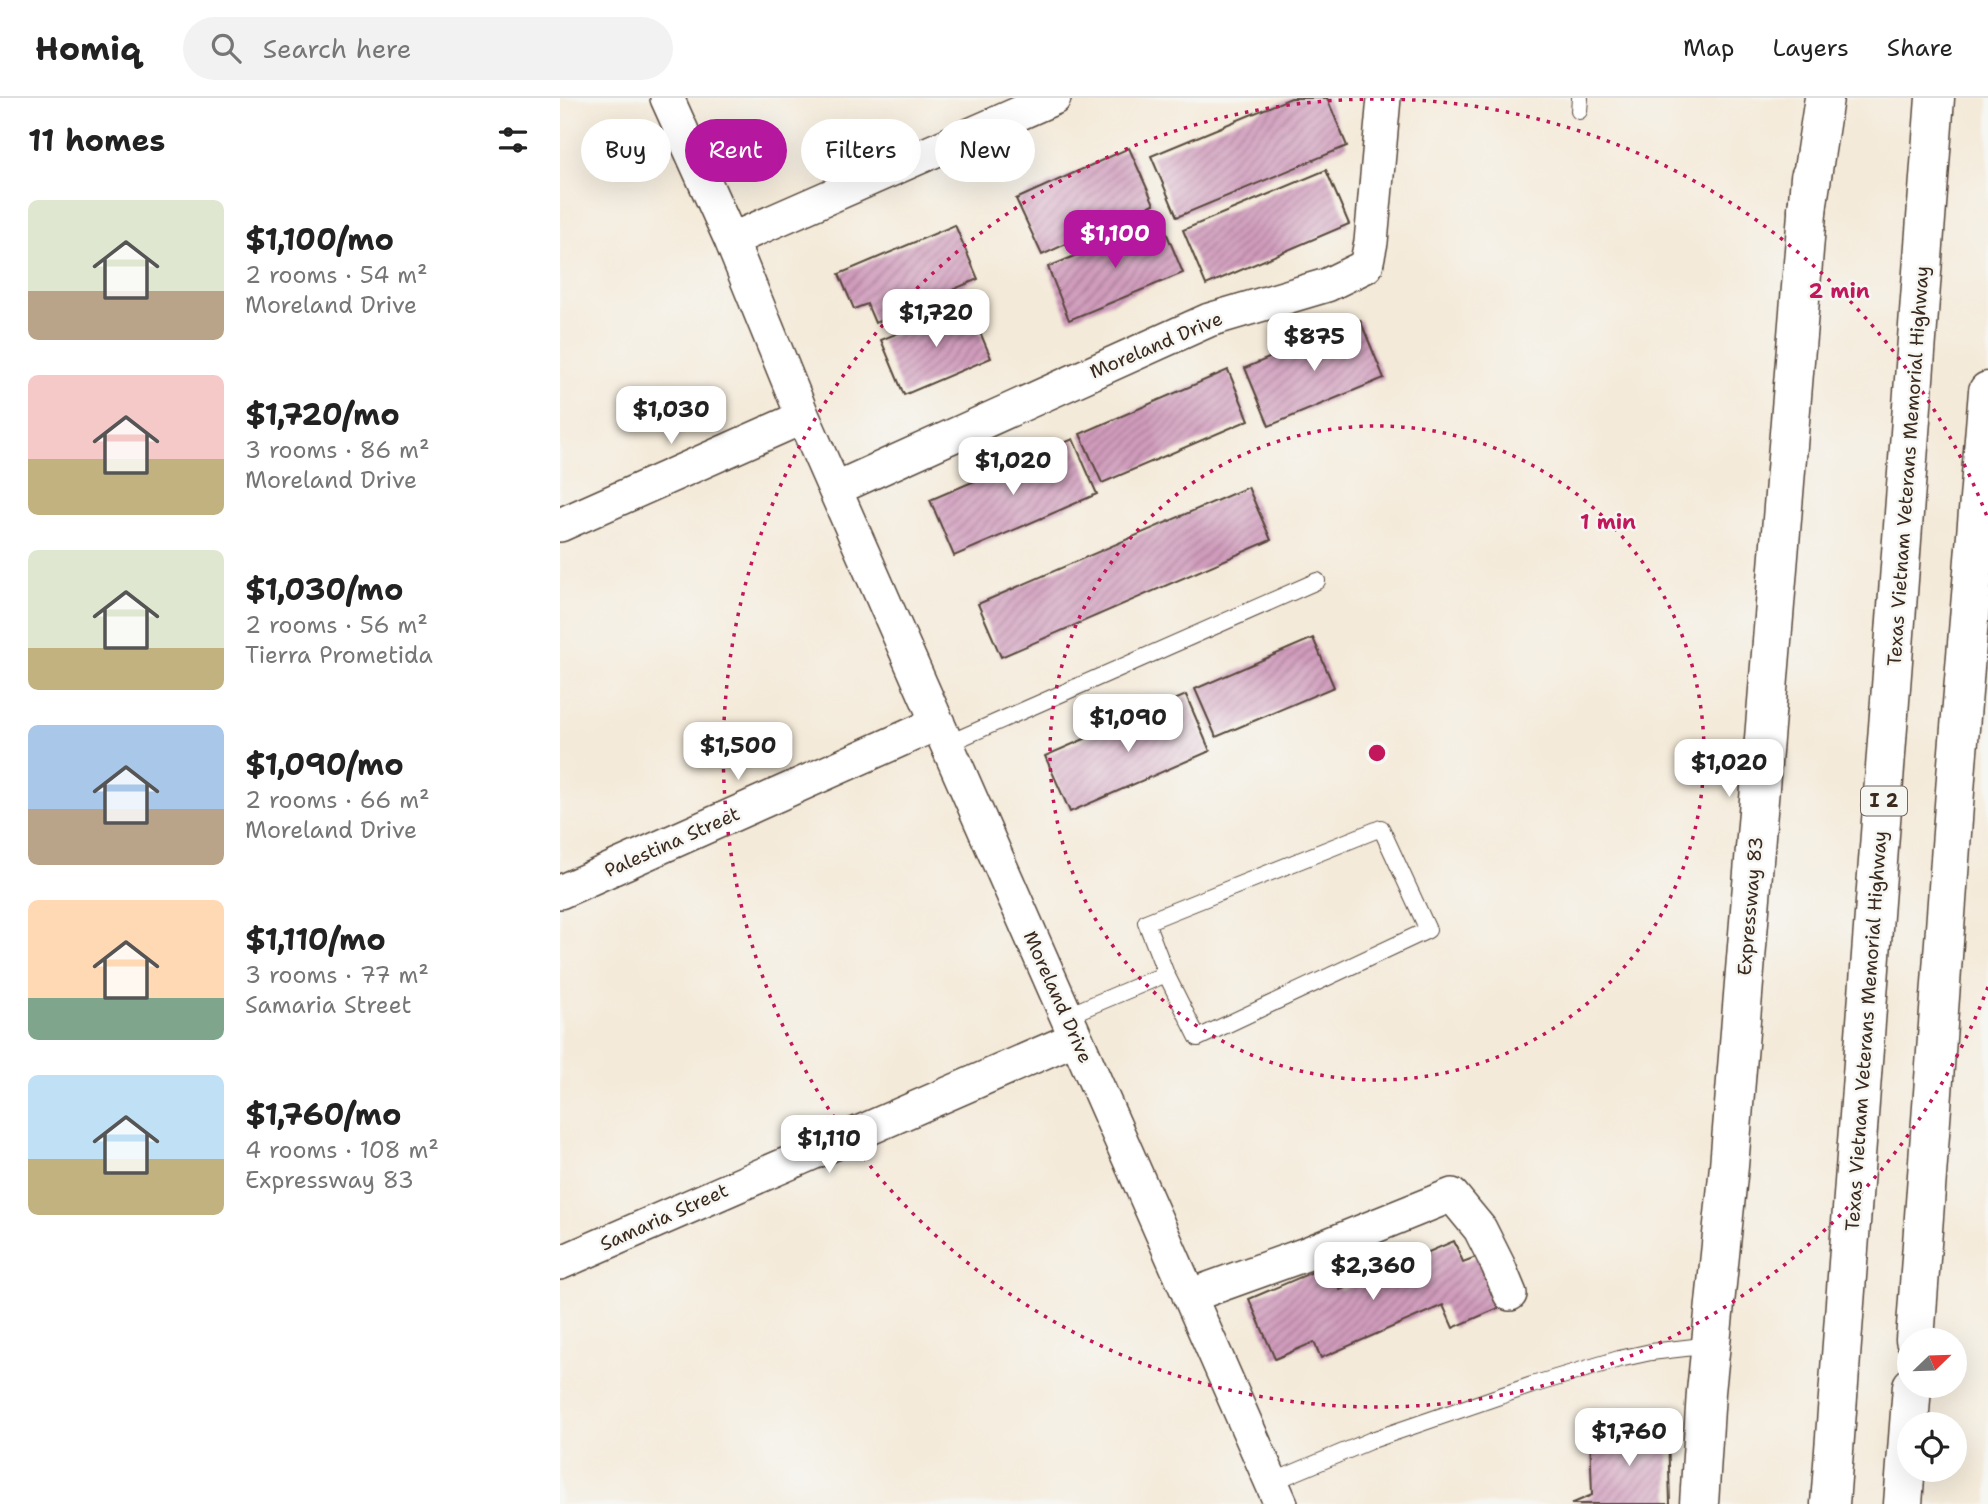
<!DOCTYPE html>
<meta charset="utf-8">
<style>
:root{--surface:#fff;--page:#f2f2f2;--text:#222;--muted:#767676;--line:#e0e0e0;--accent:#b5179e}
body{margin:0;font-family:"Shantell Sans",sans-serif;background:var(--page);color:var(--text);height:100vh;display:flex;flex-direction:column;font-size:26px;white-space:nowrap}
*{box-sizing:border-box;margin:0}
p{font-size:23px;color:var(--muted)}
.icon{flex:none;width:38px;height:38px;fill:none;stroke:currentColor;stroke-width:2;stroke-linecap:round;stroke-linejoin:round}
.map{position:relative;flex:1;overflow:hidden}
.panel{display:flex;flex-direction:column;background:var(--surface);width:560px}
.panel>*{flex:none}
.hud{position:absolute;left:21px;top:21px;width:665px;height:63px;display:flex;gap:14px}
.needle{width:46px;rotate:67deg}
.controls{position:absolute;left:1337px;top:1230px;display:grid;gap:14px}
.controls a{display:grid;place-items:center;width:70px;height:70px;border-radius:50%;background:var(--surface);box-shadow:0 7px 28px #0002;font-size:35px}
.price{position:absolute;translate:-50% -60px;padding:0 16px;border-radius:14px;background:#fff;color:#222;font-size:23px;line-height:46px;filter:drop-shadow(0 2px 4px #0008)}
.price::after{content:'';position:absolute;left:50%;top:42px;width:21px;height:16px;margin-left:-10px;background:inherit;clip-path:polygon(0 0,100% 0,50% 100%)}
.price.current{background:var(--accent);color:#fff}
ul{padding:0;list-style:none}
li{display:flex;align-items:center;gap:21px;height:175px;padding:0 28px}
li span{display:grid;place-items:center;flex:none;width:196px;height:140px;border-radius:10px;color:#555}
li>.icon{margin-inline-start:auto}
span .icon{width:84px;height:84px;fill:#fffc;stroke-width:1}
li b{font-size:30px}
h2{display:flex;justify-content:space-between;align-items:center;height:84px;padding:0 28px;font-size:30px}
.chip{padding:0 24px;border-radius:32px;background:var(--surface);box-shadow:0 7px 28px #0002;font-size:24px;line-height:63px}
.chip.current{background:var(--accent);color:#fff}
header{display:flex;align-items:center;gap:42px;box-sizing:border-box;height:98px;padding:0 35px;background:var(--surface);border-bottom:2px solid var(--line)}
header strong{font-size:33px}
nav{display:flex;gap:38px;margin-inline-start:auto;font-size:24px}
.search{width:490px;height:63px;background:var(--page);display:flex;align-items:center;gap:18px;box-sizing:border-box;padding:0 24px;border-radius:38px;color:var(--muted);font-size:26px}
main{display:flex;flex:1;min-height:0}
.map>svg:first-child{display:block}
.building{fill:url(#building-hatch)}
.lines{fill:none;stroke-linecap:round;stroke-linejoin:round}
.lane-casing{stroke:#57473a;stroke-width:18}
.street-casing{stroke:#57473a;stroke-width:36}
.secondary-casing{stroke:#57473a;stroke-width:41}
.highway-casing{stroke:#57473a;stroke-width:41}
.lane{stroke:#fff;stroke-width:16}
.street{stroke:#fff;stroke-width:33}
.secondary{stroke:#fff;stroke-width:38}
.highway{stroke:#fff;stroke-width:38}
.ring{fill:none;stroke:#c2185b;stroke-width:3.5;stroke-dasharray:3.5 7}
.labels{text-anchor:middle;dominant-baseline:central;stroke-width:5;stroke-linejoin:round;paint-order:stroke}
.shield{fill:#f6f6f2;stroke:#73675e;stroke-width:2}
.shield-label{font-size:18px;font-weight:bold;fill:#3b2a1e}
.street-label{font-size:19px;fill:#3b2a1e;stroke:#f6f6f2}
.centre{fill:#c2185b;stroke:#f6f6f2;stroke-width:3.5}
.ring-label{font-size:21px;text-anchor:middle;font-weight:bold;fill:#c2185b;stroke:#f6f6f2;stroke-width:5;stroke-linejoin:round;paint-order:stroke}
</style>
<header>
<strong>Homiq</strong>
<div class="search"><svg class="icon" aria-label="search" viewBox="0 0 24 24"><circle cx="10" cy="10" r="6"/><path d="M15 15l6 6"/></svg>Search here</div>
<nav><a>Map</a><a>Layers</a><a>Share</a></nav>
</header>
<main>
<section class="panel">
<h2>11 homes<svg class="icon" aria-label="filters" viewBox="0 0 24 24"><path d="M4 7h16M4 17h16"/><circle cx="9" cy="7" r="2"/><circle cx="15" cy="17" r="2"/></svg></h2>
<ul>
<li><span style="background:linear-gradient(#dfe7d0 65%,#b9a48a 0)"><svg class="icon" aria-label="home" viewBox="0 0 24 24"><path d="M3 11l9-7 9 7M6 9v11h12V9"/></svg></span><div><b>$1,100/mo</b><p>2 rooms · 54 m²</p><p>Moreland Drive</p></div></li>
<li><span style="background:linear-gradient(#f6c9c9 60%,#c2b280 0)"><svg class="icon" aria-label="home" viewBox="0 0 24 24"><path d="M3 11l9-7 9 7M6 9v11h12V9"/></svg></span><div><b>$1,720/mo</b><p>3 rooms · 86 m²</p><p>Moreland Drive</p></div></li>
<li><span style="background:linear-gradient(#dfe7d0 70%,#c2b280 0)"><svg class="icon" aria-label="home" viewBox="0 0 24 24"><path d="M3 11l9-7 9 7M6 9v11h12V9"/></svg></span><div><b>$1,030/mo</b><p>2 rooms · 56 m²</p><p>Tierra Prometida</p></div></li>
<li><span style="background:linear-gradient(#a9c7e8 60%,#b9a48a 0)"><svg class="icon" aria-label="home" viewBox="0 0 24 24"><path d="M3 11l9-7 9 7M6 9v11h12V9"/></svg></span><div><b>$1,090/mo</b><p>2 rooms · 66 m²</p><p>Moreland Drive</p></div></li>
<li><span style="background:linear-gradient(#ffd9b3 70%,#7fa58c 0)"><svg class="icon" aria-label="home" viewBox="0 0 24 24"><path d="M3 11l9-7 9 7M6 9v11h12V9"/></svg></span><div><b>$1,110/mo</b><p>3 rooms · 77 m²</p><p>Samaria Street</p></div></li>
<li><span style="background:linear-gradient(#bfe0f5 60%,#c2b280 0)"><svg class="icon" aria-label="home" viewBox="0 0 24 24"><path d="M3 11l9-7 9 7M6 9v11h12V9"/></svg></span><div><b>$1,760/mo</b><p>4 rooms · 108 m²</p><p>Expressway 83</p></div></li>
</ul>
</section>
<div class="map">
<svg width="1428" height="1406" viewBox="0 0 1428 1406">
<defs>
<pattern id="building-hatch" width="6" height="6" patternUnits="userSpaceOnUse" patternTransform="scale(1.75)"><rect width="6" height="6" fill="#d09bbc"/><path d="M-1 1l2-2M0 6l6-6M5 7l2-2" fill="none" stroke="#aa7f98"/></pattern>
</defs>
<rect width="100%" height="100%" fill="#f6f6f2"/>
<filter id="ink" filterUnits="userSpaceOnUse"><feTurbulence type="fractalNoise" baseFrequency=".0143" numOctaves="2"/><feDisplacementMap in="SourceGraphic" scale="14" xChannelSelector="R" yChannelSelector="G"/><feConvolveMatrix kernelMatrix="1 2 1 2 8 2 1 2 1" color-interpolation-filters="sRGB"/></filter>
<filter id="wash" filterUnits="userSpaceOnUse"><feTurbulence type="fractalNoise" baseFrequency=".00686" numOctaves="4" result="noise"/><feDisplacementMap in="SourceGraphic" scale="28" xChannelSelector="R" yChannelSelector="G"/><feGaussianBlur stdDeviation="1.57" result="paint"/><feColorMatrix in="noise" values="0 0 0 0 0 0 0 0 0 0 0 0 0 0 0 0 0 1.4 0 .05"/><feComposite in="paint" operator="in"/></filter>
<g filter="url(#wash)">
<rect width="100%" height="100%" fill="#f4ead9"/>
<g id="blocks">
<path class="building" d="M731 0H767L787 48 617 119 591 58Z
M569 50 594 106 482 157 456 101Z
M766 72 789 126 646 187 623 132Z
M601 122 623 175 509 222 488 169Z
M395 127 418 181 315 225 307 206 294 211 279 176Z
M408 206 431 260 344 297 321 242Z
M800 222 824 280 709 328 685 270Z
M668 272 689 322 542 385 520 336Z
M513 341 537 396 394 458 370 402Z
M688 389 711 442 441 559 418 506Z
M753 540 774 589 656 639 635 591Z
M626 597 650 653 510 714 485 658Z
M894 1143 903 1164 921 1157 943 1208 893 1230 883 1207 761 1260 754 1244 715 1261 689 1201 769 1167 780 1192Z
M1108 1333 1110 1406H1011L1032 1397 1030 1334Z"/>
</g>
</g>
<g filter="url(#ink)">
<use href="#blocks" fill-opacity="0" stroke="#57473a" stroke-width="2"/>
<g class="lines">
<g class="lane-casing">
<path id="lane" d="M1019 13 1020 0
M387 646 757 483
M821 730 868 832 638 940 606 876 586 824Z
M506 918 606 876
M712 1384 812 1342 972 1287 1059 1261 1091 1254 1151 1247"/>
</g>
<g class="street-casing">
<path id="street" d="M107 0 171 142 243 319 721 1406
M171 142 494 0
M275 391 649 222 767 187 806 168 811 144 824 0
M0 427 243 319
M0 794 378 625
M0 1165 516 940
M629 1198 746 1156 892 1097 920 1131 938 1167 950 1196"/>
</g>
<g class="secondary-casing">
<path id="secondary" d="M1139 1406 1146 1294 1169 1068 1250 79"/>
</g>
<g class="highway-casing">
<path id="highway" d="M1247 111 1264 0
M1355 1242 1397 666 1428 293
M1270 1406 1375 0
M1343 1406 1352 1288"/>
</g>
<use href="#lane" class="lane"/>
<use href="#street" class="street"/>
<use href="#secondary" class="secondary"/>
<use href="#highway" class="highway"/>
</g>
</g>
<g class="ring">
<circle cx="817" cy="655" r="327"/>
<path d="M1428 889A654 654 0 1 1 1428 421"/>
</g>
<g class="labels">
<rect class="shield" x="1301" y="688.5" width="46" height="29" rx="5"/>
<g class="shield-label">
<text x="1324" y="703">I 2</text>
</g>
<g class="street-label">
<text transform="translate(596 247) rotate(-23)">Moreland Drive</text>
<text transform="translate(1348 368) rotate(-86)">Texas Vietnam Veterans Memorial Highway</text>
<text transform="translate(112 744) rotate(-24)">Palestina Street</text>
<text transform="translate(1190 808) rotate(-85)">Expressway 83</text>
<text transform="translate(498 899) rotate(66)">Moreland Drive</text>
<text transform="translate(1306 933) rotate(-86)">Texas Vietnam Veterans Memorial Highway</text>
<text transform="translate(104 1119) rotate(-24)">Samaria Street</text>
</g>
</g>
<circle cx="817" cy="655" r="10" class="centre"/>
<g class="ring-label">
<text x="1279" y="200">2 min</text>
<text x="1048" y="431">1 min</text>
</g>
</svg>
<div class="controls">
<a><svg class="needle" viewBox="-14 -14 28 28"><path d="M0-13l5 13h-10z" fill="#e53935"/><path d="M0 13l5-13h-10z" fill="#767676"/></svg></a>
<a><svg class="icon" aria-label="locate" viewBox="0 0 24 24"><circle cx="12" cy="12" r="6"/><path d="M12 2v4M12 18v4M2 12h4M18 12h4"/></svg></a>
</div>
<b class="price current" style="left:555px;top:172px">$1,100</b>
<b class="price" style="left:376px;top:251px">$1,720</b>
<b class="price" style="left:754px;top:275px">$875</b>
<b class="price" style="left:111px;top:348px">$1,030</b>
<b class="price" style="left:453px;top:399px">$1,020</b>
<b class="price" style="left:568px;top:656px">$1,090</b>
<b class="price" style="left:178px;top:684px">$1,500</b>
<b class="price" style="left:1169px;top:701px">$1,020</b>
<b class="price" style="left:269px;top:1077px">$1,110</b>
<b class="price" style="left:813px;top:1204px">$2,360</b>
<b class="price" style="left:1069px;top:1370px">$1,760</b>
<div class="hud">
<a class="chip">Buy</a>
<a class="chip current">Rent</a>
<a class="chip">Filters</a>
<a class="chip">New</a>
</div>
</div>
</main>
